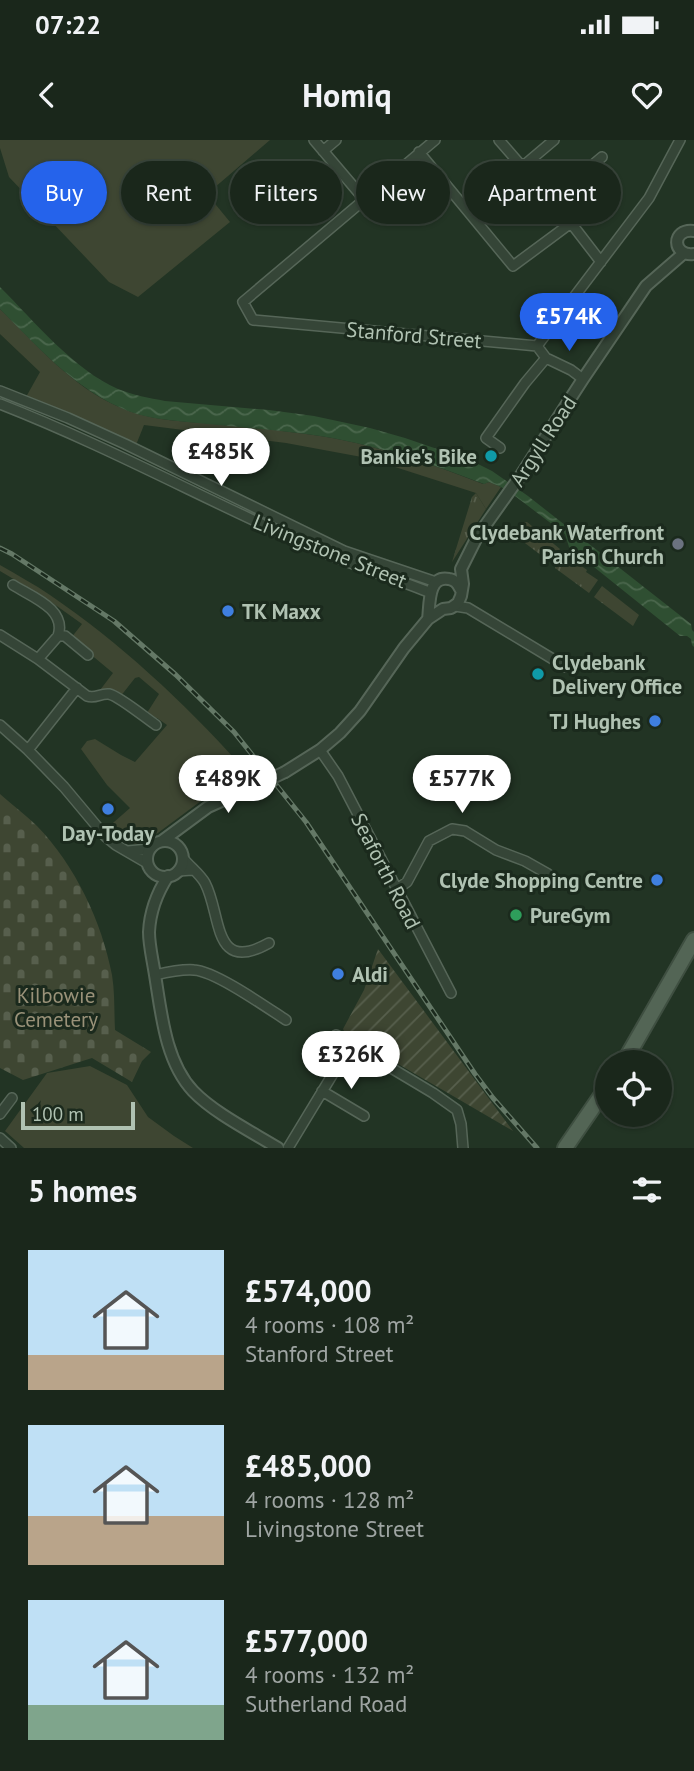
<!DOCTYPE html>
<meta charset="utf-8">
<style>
:root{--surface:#1a271b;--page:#273328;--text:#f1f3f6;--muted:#9fa5a3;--line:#38443a;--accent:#2563eb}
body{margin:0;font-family:"PT Sans",sans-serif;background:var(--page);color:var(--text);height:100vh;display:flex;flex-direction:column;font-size:26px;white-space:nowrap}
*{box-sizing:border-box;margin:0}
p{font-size:23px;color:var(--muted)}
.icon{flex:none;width:38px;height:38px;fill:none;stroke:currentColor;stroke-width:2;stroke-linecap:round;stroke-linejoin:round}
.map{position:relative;height:1008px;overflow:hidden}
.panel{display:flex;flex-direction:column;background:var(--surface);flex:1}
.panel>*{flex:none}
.banner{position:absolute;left:21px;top:21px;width:653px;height:63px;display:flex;gap:14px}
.fabs{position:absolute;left:595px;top:910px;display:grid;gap:14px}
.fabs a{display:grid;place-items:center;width:77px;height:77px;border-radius:50%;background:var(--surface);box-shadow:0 2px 5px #0004,0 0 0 2px var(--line);font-size:35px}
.scale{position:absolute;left:21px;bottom:18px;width:114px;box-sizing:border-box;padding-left:7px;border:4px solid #b0c2b2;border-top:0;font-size:19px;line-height:24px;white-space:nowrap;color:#b0c2b2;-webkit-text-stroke:5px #1b2a1d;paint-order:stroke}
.price{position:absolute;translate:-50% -60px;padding:0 16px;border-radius:24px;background:#fff;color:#222;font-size:23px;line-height:46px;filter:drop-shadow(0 2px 4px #0008)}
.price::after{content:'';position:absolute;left:50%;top:42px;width:21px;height:16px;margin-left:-10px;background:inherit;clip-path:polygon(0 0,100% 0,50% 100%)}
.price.active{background:var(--accent);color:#fff}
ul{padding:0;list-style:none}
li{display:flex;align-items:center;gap:21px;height:175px;padding:0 28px}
li span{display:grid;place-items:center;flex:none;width:196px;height:140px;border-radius:0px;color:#555}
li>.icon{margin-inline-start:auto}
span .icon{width:84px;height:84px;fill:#fffc;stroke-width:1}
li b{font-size:30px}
h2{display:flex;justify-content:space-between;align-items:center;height:84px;padding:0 28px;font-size:30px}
.chip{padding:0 24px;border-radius:32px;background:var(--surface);box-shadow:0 2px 5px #0004,0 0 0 2px var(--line);font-size:24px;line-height:63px}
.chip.active{background:var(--accent);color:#fff}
.status{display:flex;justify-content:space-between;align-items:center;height:49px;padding:0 35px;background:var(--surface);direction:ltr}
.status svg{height:19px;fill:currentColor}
header{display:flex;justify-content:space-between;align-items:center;height:91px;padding:0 28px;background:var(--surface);font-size:32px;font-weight:700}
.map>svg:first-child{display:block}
.grass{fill:url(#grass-tufts)}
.cemetery{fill:url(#cemetery-stones)}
.park{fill:#3e4632}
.garden{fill:url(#garden-furrows)}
.water{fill:url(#water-waves)}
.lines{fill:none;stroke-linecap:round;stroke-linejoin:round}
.minor-casing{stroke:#566658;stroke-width:12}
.tertiary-casing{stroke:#566658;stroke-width:14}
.primary-casing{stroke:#3f4f41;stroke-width:18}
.minor{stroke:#354537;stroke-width:9}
.tertiary{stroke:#354537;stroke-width:10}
.primary{stroke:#536555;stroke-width:14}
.rail-casing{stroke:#647866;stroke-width:5}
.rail{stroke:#1b2a1d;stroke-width:2.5;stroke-dasharray:8;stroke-linecap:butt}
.tertiary-bridge-casing{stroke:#566658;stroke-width:14;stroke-linecap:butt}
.tertiary-bridge{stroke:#354537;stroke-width:10}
.culture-dot{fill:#0f9aa8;stroke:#1b2a1d;stroke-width:2.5}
.worship-dot{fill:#6b7280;stroke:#1b2a1d;stroke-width:2.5}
.shop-dot{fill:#3f7fe0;stroke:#1b2a1d;stroke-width:2.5}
.leisure-dot{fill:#2e9e5b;stroke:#1b2a1d;stroke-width:2.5}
.labels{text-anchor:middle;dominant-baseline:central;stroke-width:6;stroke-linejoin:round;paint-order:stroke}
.street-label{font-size:21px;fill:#b0c2b2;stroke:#1b2a1d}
.poi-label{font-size:21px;font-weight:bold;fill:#b0c2b2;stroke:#1b2a1d;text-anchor:end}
.park-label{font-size:21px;fill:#9a9279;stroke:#1b2a1d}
</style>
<div class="status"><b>07:22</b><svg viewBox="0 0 49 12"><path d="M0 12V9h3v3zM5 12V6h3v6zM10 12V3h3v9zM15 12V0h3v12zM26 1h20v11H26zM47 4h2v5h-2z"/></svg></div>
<header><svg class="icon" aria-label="back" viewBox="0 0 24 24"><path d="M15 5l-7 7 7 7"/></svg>Homiq<svg class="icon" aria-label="heart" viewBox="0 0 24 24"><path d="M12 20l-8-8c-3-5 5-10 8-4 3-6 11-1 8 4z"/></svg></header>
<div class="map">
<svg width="694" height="1008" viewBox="0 0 694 1008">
<defs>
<pattern id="grass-tufts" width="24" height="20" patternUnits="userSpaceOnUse" patternTransform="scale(1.75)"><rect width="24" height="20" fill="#3e4632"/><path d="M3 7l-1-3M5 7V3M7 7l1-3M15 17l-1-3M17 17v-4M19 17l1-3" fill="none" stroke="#575f4d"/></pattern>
<pattern id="cemetery-stones" width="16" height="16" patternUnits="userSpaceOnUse" patternTransform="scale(1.75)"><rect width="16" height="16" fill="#3e4632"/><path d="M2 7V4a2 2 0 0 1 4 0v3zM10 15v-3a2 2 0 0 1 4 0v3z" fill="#575f4d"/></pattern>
<pattern id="garden-furrows" width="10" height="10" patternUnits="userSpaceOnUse" patternTransform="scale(1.75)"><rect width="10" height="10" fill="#3e4632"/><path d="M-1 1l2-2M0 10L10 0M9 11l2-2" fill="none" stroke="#575f4d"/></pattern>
<pattern id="water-waves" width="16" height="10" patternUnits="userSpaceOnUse" patternTransform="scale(1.75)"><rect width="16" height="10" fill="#2f4f32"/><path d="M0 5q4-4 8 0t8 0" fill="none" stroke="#4b674d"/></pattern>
</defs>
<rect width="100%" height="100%" fill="#223424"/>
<path class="grass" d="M476 353 486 369 452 422 472 357Z
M523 382H527L560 409 550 422 513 394Z
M565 414 587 430 586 432 598 440 589 453 555 428Z
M602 446 639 475 633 486 594 457Z"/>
<path class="cemetery" d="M0 654C12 665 26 675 37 686 75 725 102 782 112 835 115 853 114 872 115 890L151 912 142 921 132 942 92 918 23 940 0 928Z"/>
<path class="park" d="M0 0H270L207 54 230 82 138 157 109 142 9 37 0 8Z
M0 169C37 205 71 246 119 267 145 279 174 281 202 283 234 286 266 289 298 293 362 300 424 321 483 344L489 342 501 347 486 369 476 353 367 318 286 303 144 285 136 305 26 257 40 232 0 194Z
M0 425C17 435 34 444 50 455 126 507 192 570 253 639L201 661 147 701C131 709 118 700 106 689L130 668 107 645 81 609 87 601 95 599 121 615 135 622 167 585 157 578 153 581 145 576 159 554 139 537 135 538 120 557 97 554 113 533 71 498 82 484 47 459 0 431Z
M90 926 127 945 148 977 174 996 193 1008H24L5 991 47 933Z"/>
<path class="garden" d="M378 809 513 991 345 893 343 889 364 850Z"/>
<path class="water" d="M0 147C34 181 74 230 118 249 133 255 149 258 165 261L269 270 314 276 370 288 405 298 472 321 492 331 528 356 691 484 692 490 694 492V507L692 505 691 499 687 496H680L569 407 565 394 515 356 501 347 489 342 484 344C424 321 362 300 298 293 265 289 231 286 197 283 171 280 143 279 119 267 71 245 37 206 0 169Z"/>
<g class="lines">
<g class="minor-casing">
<path id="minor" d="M314 0 364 59
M435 0 243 162 253 180 537 206 546 218 571 230 583 239
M499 0 571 83 601 122
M323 11 336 0
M419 12 513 126 571 83
M522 27 554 0
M551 60 602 17
M537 206 649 58 680 0
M0 251 68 278 125 304 344 411 436 442
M0 264C110 307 213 364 321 411 357 427 394 438 431 453
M500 308 486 298 525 243 546 218
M13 445C32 457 67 469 58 496
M455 466 468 468 566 527
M0 495 38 519 87 556C96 559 100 553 109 554 119 556 147 579 156 585
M38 519 58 496H65L88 515
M0 585 28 610 64 647 105 696 116 705 147 723
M28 610 77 548
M320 610 338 636 451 853
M128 711 149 709
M183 718C189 726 200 734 205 743 222 775 212 835 269 803
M178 731 192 730
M396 750 407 742 429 701 452 689 465 691 496 710 525 721 548 734
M155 835C168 832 181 829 194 830 215 831 266 867 286 880
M336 895 351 904
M322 951 364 976
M0 974 12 958
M0 998 11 1008
M288 1008 351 904 433 953 457 970 461 984 463 1008"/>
</g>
<g class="tertiary-casing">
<path id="tertiary" d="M694 91C671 88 672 117 694 114
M428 479C430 466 427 435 449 439 456 440 458 445 461 450
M285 632 320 610 340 593 360 571 404 508 428 479 443 469 451 468 458 463 461 456 463 444 461 429 477 397 521 335 583 239 646 146 684 113
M147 719a18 18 0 1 1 36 0a18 18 0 1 1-36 0Z
M162 701 208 667 264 642
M168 736C157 753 150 771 149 792 149 804 152 817 154 829 161 869 164 920 193 951 214 973 252 992 278 1008"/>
</g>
<g class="primary-casing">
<path id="primary" d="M624 922 694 800
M565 1008 607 947"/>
</g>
<use href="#minor" class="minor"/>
<use href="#tertiary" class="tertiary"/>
<use href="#primary" class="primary"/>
<g class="rail-casing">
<path id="rail" d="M0 408 12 414 114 481 176 535 234 592 306 682 475 934 493 958 537 1008"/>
</g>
<use href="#rail" class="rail"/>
<g class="tertiary-bridge-casing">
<path id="tertiary-bridge" d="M264 642 285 632"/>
</g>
<use href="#tertiary-bridge" class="tertiary-bridge"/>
</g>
<g class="culture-dot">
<circle cx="491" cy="316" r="7"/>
<circle cx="538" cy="534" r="7"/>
</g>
<circle class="worship-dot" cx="678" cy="404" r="7"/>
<g class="shop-dot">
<circle cx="228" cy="471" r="7"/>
<circle cx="655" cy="581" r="7"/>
<circle cx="108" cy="669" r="7"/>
<circle cx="657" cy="740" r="7"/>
<circle cx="338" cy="834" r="7"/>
</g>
<circle class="leisure-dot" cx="516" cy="775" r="7"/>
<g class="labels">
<g class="street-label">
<text transform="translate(414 195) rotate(5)">Stanford Street</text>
<text transform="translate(543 301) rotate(-57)">Argyll Road</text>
<text transform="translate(330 411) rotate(22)">Livingstone Street</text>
<text transform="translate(386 731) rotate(63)">Seaforth Road</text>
</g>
<g class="poi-label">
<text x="477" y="316">Bankie's Bike</text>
<text x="664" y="392">Clydebank Waterfront<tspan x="664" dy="24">Parish Church</tspan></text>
<text x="242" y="471" text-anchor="start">TK Maxx</text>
<text x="552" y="522" text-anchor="start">Clydebank<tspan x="552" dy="24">Delivery Office</tspan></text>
<text x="641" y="581">TJ Hughes</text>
<text x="108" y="693" text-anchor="middle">Day-Today</text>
<text x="643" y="740">Clyde Shopping Centre</text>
<text x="530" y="775" text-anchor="start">PureGym</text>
<text x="352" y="834" text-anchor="start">Aldi</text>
</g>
<g class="park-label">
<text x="56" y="855">Kilbowie<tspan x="56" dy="24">Cemetery</tspan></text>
</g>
</g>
</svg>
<div class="fabs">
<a><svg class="icon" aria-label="locate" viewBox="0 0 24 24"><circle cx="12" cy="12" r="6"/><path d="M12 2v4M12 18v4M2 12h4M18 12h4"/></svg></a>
</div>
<div class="scale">100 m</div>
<b class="price active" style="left:569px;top:213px">£574K</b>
<b class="price" style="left:221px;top:348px">£485K</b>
<b class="price" style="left:228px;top:675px">£489K</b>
<b class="price" style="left:462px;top:675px">£577K</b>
<b class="price" style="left:351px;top:951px">£326K</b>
<div class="banner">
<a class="chip active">Buy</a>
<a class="chip">Rent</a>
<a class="chip">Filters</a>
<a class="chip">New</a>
<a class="chip">Apartment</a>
</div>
</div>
<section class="panel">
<h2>5 homes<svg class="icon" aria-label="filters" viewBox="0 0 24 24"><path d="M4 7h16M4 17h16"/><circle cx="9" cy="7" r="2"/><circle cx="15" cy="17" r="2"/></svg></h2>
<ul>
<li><span style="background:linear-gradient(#bfe0f5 75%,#b9a48a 0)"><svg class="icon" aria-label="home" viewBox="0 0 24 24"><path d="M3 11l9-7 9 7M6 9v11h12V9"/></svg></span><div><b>£574,000</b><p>4 rooms · 108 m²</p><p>Stanford Street</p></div></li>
<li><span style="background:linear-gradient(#bfe0f5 65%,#b9a48a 0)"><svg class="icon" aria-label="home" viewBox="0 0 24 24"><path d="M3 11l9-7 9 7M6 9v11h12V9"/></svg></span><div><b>£485,000</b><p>4 rooms · 128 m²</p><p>Livingstone Street</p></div></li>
<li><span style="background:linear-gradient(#bfe0f5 75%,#7fa58c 0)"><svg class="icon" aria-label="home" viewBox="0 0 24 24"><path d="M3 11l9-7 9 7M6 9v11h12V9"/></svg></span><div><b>£577,000</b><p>4 rooms · 132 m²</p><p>Sutherland Road</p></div></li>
</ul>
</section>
